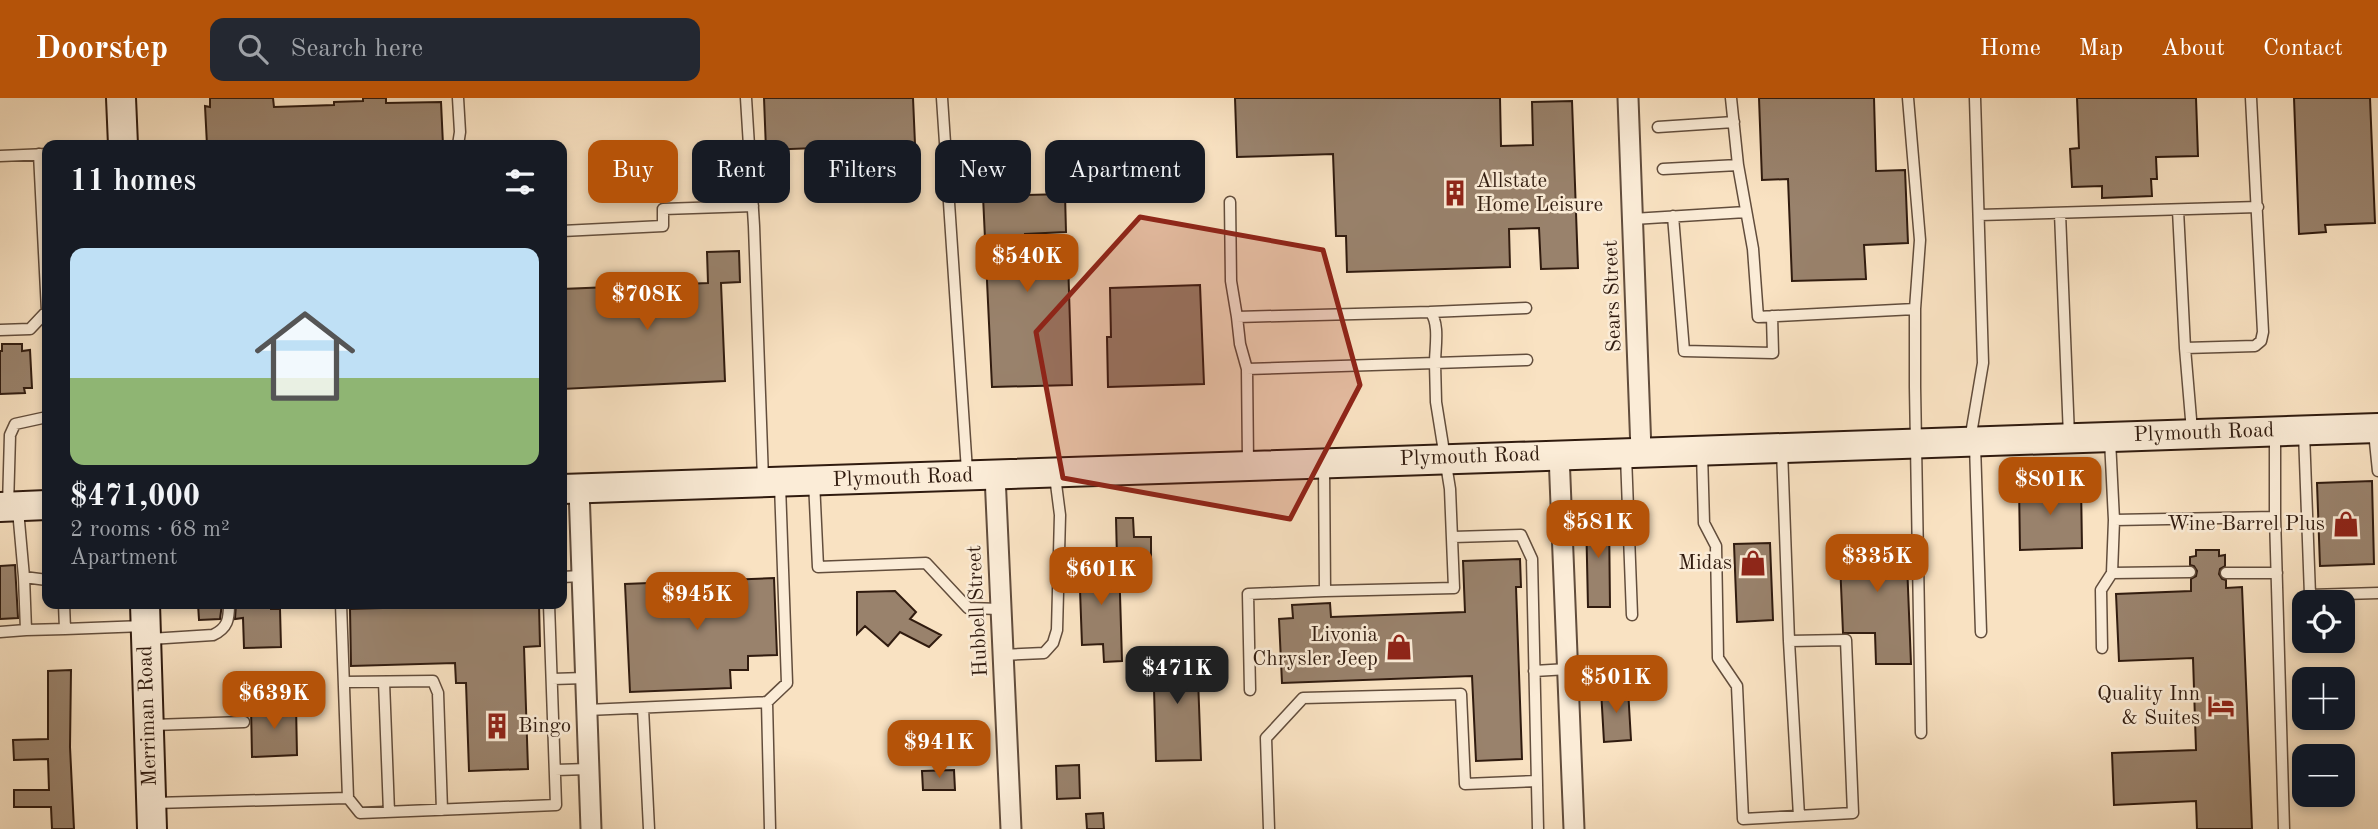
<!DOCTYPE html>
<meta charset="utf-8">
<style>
:root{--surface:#171b24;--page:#242831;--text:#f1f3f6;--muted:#9ea1a6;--line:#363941;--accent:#b45309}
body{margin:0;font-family:"Old Standard TT",serif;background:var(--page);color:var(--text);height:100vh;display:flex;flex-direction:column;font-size:26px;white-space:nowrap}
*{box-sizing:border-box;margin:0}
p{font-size:23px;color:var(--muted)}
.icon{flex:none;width:38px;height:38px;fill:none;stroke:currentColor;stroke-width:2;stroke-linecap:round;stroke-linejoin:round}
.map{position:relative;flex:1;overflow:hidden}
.sheet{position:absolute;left:42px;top:42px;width:525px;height:469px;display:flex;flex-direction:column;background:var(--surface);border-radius:14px;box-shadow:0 4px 10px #0003}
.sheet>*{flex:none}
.top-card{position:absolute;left:588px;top:42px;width:665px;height:63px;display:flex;gap:14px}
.buttons{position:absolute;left:2292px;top:492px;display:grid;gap:14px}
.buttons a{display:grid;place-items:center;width:63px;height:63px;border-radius:14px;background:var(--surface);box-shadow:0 4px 10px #0003;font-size:35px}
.price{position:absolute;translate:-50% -60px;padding:0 16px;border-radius:14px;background:var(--accent);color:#fff;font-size:23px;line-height:46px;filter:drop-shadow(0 2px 4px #0008)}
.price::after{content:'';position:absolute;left:50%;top:42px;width:21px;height:16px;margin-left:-10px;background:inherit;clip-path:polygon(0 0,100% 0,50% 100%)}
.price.active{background:#222;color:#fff}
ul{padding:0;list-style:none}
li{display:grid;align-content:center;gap:14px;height:371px;padding:0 28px}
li+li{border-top:2px solid var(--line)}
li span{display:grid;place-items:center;height:217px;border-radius:14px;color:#555}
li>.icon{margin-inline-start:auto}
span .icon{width:126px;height:126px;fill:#fffc;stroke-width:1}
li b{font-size:30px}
h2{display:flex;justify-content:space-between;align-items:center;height:84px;padding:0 28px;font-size:30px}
.chip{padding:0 24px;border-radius:14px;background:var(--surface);box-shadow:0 4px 10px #0003;font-size:24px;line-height:63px}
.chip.active{background:var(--accent);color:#fff}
header{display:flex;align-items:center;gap:42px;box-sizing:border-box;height:98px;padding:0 35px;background:var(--accent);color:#fff}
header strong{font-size:33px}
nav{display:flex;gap:38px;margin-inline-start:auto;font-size:24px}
.search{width:490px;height:63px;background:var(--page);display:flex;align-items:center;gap:18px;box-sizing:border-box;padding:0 24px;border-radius:14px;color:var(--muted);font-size:26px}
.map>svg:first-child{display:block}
.building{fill:#99826c;stroke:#301b0f;stroke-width:2}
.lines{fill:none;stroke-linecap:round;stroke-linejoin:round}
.service-casing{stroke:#624d3c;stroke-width:13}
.minor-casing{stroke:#624d3c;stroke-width:23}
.secondary-casing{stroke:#301b0f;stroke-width:32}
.service{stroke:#fbecd7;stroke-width:10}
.minor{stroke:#fbecd7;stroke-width:19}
.secondary{stroke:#fbecd7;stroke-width:28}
.marked{fill:#8f2418;fill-opacity:0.2;stroke:#8f2418;stroke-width:5;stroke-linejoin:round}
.labels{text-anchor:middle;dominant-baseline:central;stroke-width:5;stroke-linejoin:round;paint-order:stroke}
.poi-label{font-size:21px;fill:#301b0f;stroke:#fbecd7;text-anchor:end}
.street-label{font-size:21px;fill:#301b0f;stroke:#fbecd7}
</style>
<header>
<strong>Doorstep</strong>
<div class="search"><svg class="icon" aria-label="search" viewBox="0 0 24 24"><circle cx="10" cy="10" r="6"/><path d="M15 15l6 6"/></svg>Search here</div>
<nav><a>Home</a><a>Map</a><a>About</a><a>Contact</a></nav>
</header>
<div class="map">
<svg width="2378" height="731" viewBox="0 0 2378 731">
<rect width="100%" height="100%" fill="#f9e2c2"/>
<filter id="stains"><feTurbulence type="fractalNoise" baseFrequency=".00286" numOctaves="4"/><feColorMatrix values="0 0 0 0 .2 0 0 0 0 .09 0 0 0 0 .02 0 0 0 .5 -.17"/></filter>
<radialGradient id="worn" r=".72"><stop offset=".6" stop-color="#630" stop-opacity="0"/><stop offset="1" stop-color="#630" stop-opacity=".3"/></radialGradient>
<path class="building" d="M210 0H273L274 9 334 7V4L363 3V0H386V5L441 4 443 47H207L205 8 210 9Z
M764 0H913L915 46 766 52Z
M1235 0H1500L1501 48 1533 47 1532 4 1572 3 1578 170 1541 171 1539 130 1509 131 1510 169 1347 174 1346 138H1336L1333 56 1237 59Z
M1759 0H1874L1876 73 1905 72 1908 145 1864 147 1866 181 1792 183 1788 81 1762 82Z
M2077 0H2196L2198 58 2156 59 2157 81H2151L2152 98 2102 100V88L2072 89 2070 51 2079 50Z
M2294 0H2370L2375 125 2325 127 2326 134 2299 136Z
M1065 96 1066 134 1025 136 1026 165 1068 163 1072 287 992 289 983 98Z
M739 153 740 184 721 185 725 283 562 291V191L708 185 707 154Z
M1200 187 1204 286 1108 289 1107 239H1111L1110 190Z
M2 246H22V253L30 252 32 290H24L25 295 0 296V253H2Z
M2372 383 2374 466 2320 468 2317 385Z
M2081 385 2082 450 2020 452 2019 387Z
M1586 416H1609L1610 509H1588Z
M1116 420H1133L1134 439H1151V460L1117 461Z
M1865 439 1906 440 1911 566H1876L1875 535H1843L1839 440Z
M1770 445 1773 522 1737 524 1734 446Z
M2196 452H2219V458L2225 457V468L2220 471 2219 476 2222 481 2226 482V490L2242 489 2252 731H2197L2196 703 2114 707 2112 655 2196 652 2193 560 2119 563 2116 496 2191 493V481L2196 478 2197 473 2194 468 2190 467V459L2196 458Z
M1520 461 1521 489H1516L1522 661 1476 663 1472 578 1282 585 1279 521 1293 520 1292 507 1330 505 1331 519 1465 514 1463 463Z
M1119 463 1122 563 1104 564 1103 546 1082 547 1079 464Z
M15 467 18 520 0 521V468Z
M774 480 777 557 748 558V572H730L731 590 630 594 625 486Z
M895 493 916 514 910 521 941 537 929 549 900 534 888 548 865 528 857 536V494Z
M198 506H222L220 521 199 522Z
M236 506H271V511H280L281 549 244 550 243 520 235 521Z
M448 506H539L540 548 524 549 528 671 469 673 466 585H456L455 565 351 568 350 511 448 508Z
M1197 553 1201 662 1156 663 1153 554Z
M71 572 70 649 74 731H52L51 709H14V692H49L48 661 14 662 13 642 48 641V573Z
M1628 591 1631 642 1604 644 1601 592Z
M296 607 297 657 252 659 251 608Z
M1079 667 1080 700 1057 701 1056 668Z
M954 672 955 692H923L922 673Z
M1103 715 1104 731H1087L1086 716Z"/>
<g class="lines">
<g class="service-casing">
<path id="service" d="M458 0 460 34 458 47
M746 0 754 128 763 381
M942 0 967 373
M1731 0 1738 67 1753 151 1758 219 1915 211
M1908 0 1920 142 1915 211V289L1921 635
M1658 29 1734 24
M39 56 47 213
M0 58 47 56
M1663 71 1738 67
M1230 104 1231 183 1237 219
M2178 112 2185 250
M2060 115 2069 338
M1979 117 2258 109
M1673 118 1684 253 1773 255 1772 218
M1633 121 1746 114
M562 133 663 128V111L753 108
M1430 214 1526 210
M0 232 30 231 47 213
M1247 271 1240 246 1237 219 1430 214C1440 225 1435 250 1435 265L1527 262
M2192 333 2185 250 2255 248 2261 243 2263 234 2251 0
M2374 334 2378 373
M2304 335 2310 497 2378 495
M2275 337V419L2284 731
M1970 342 1983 265 1975 0
M2110 342 2114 422 2275 419
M1975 347 1981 534
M1702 355 1704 425 1716 448 1718 560 1737 588 1743 721 1853 715 1846 542 1789 543 1782 352
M1626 358 1632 517
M1248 364 1247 271 1435 265 1436 304 1450 391 1454 490 1325 493
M814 383 818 469 926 465 968 510 1000 511
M8 408 10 337 15 326 47 319
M2114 422 2112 475 2190 474
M1453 439 1521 437 1532 461 1538 731
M2226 475H2277
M24 479 47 482
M562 479 581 478
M64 506 65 531 144 528
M26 532 65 531
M0 534 26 532 24 479 18 412
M150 541 213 537C228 530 229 521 229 506
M1789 543 1799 718
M2102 550 2101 492 2112 475
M1003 557 1044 555 1053 545 1057 532 1060 417 1055 378
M1534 573 1568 571
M552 581 585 580
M344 584 433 583 438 595 442 712
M384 584 389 714
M1250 592 1248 496 1325 493 1324 369
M767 604 770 731
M643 610 649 731
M587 612 767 604 787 585 780 387
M153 627 244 624
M555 672 589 671
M348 700 360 715 556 707 549 506
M154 705 348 700 341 506
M1269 731 1266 640 1303 600 1461 596 1465 686 1537 683"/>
</g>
<g class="minor-casing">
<path id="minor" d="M1628 0 1641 353
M1559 356 1574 731
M995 377 1011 731
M579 391 591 731"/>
</g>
<g class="secondary-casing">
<path id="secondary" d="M121 0 123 47
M562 391 2378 330
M0 409 47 407
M145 506 152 731"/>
</g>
<use href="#service" class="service"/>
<use href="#minor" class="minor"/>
<use href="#secondary" class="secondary"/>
</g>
<path class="marked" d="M1140 119 1323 152 1360 287 1290 421 1063 380 1036 234Z"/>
<defs>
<g id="building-bare" transform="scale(2.1)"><path d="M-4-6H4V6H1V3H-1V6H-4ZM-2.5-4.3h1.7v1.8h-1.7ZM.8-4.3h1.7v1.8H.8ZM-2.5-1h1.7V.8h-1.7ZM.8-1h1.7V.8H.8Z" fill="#8f2418" stroke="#fbecd7" stroke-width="2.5" paint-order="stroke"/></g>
<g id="shop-bare" transform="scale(2.1)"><path d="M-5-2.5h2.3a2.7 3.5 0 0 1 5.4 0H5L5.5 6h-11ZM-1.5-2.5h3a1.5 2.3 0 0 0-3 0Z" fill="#8f2418" stroke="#fbecd7" stroke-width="2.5" paint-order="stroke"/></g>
<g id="hotel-bare" transform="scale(2.1)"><path d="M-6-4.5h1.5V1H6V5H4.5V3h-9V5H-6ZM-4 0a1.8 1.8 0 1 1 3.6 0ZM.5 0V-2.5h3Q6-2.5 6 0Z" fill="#8f2418" stroke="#fbecd7" stroke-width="2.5" paint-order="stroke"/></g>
</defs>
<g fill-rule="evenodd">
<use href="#building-bare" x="1455" y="95"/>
<use href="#shop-bare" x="2346" y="426"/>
<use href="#shop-bare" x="1753" y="465"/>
<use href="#shop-bare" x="1399" y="549"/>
<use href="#hotel-bare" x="2221" y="608"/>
<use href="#building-bare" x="497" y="628"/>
</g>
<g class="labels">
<g class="poi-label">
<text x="1476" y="83" text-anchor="start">Allstate<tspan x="1476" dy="24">Home Leisure</tspan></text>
<text x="2325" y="426">Wine Barrel Plus</text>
<text x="1732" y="465">Midas</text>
<text x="1378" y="537">Livonia<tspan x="1378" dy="24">Chrysler Jeep</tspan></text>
<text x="2200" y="596">Quality Inn<tspan x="2200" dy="24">&amp; Suites</tspan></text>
<text x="518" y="628" text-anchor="start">Bingo</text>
</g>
<g class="street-label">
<text transform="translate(1613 198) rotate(-92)">Sears Street</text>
<text transform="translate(2204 335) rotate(-2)">Plymouth Road</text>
<text transform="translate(1470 359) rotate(-2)">Plymouth Road</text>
<text transform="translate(903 380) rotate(-2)">Plymouth Road</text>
<text transform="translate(978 513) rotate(-93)">Hubbell Street</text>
<text transform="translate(148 618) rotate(-92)">Merriman Road</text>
</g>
</g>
<rect width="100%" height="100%" filter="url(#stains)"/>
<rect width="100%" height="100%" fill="url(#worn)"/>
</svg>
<div class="buttons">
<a><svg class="icon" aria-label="locate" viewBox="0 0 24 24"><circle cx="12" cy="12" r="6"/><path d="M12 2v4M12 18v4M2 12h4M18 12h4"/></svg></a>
<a>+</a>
<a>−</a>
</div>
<b class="price" style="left:1027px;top:196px">$540K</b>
<b class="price" style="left:647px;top:234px">$708K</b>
<b class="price" style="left:2050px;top:419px">$801K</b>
<b class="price" style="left:1598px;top:462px">$581K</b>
<b class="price" style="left:1877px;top:496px">$335K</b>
<b class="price" style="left:1101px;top:509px">$601K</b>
<b class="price" style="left:697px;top:534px">$945K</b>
<b class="price active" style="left:1177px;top:608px">$471K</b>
<b class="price" style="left:1616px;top:617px">$501K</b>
<b class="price" style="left:274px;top:633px">$639K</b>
<b class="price" style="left:939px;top:682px">$941K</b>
<div class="top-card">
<a class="chip active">Buy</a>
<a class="chip">Rent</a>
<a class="chip">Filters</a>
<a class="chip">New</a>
<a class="chip">Apartment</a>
</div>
<section class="sheet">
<h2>11 homes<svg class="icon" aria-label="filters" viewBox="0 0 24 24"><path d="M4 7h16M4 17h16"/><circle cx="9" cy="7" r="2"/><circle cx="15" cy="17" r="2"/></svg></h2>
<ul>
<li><span style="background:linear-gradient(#bfe0f5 60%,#8fb573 0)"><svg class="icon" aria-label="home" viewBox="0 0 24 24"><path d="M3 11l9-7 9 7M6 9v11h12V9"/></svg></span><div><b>$471,000</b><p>2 rooms · 68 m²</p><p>Apartment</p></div></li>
</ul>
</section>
</div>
